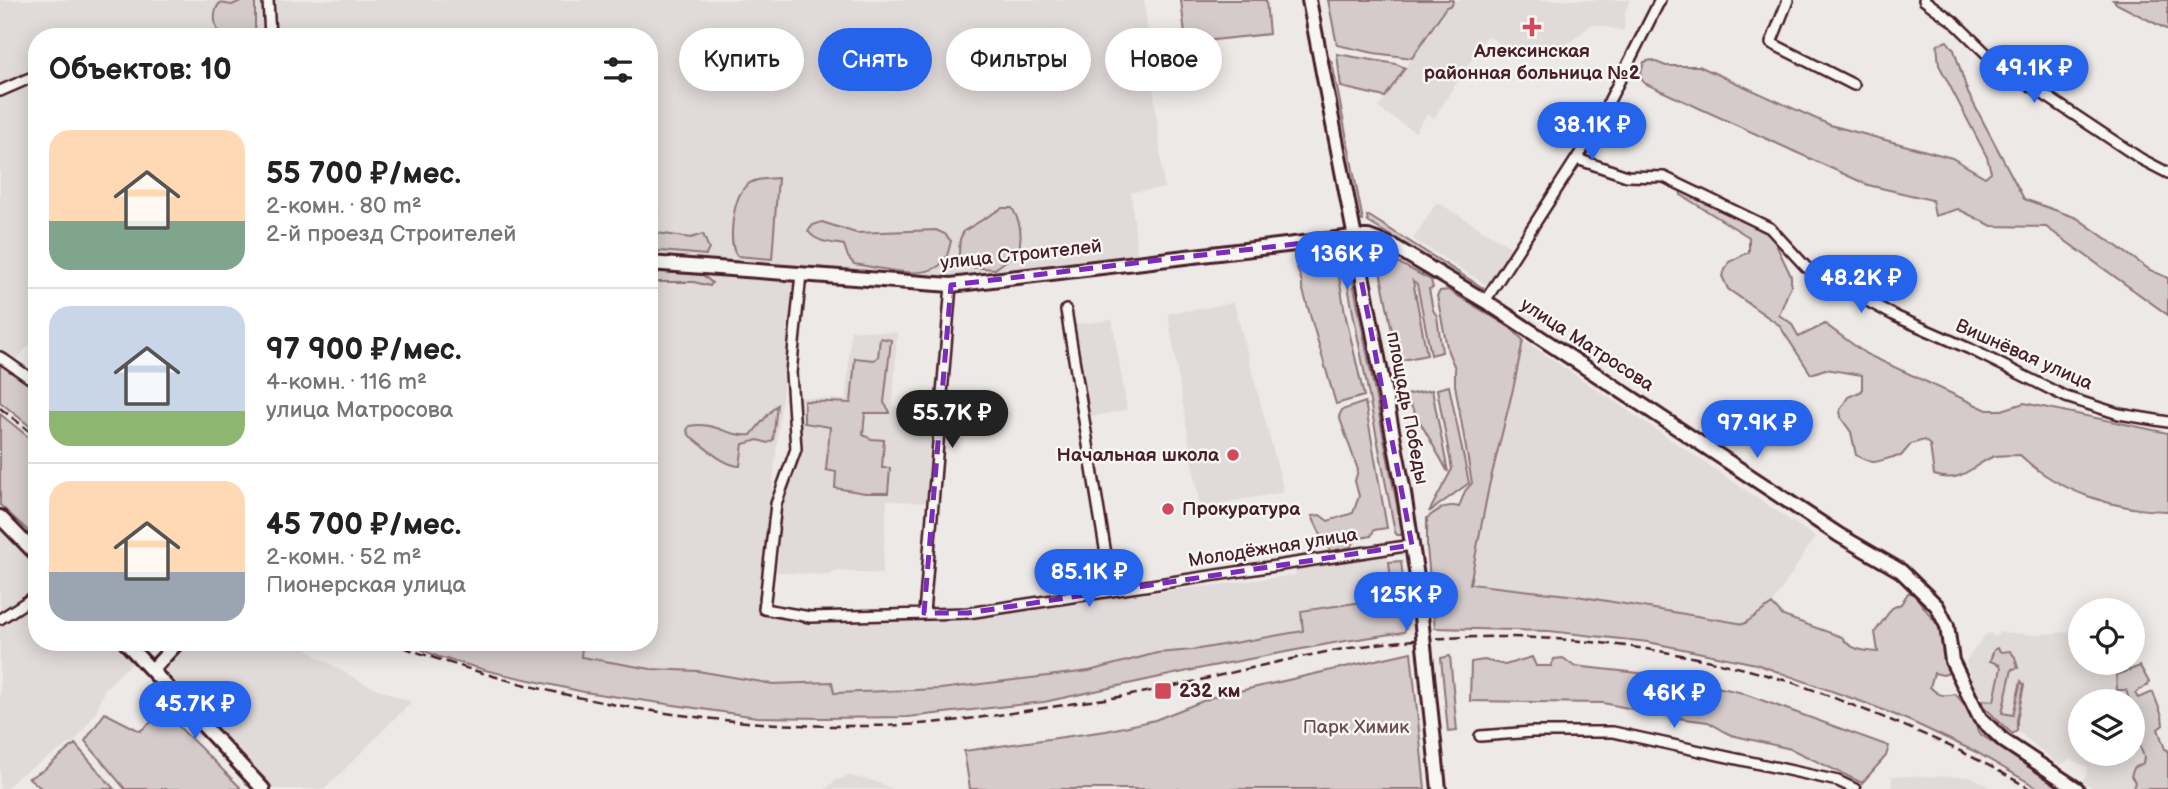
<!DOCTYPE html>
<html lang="ru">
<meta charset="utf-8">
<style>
:root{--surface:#fff;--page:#f6f6f6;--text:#222;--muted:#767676;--line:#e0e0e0;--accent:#2563eb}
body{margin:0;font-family:"Balsamiq Sans",sans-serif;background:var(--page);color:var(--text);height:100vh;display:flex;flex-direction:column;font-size:26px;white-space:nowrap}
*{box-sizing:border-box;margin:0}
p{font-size:23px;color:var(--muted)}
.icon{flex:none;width:38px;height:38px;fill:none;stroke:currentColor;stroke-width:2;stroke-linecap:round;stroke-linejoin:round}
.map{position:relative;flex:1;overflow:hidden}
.side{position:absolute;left:28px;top:28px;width:630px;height:623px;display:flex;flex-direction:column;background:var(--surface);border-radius:28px;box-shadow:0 4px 18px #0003}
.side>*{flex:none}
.hud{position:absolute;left:679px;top:28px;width:665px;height:63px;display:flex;gap:14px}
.controls{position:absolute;left:2068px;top:598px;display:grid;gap:14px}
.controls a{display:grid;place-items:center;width:77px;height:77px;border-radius:50%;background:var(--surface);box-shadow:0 4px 18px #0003;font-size:35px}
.price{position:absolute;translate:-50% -60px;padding:0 16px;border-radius:24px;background:var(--accent);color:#fff;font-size:23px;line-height:46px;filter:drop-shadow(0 2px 4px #0008)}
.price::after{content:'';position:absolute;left:50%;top:42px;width:21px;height:16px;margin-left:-10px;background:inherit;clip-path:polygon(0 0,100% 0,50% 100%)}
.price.active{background:#222;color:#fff}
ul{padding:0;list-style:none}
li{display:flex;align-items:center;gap:21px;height:175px;padding:0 21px}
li+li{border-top:2px solid var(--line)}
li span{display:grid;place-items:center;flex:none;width:196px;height:140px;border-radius:21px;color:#555}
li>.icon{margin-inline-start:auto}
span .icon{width:84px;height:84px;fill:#fffc;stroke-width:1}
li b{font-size:30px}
h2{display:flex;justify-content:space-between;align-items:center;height:84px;padding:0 21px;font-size:30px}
.chip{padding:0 24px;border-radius:32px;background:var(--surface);box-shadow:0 4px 18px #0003;font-size:24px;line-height:63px}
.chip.active{background:var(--accent);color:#fff}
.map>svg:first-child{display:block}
.built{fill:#e0dad8}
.green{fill:#d4cbca;stroke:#8f757a;stroke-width:2}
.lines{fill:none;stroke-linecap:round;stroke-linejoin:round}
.street-casing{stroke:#4a1f2b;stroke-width:14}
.secondary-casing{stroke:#4a1f2b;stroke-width:18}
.street{stroke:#f6f6f2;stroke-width:9}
.secondary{stroke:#f6f6f2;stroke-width:12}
.rail{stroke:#4a1f2b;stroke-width:2.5;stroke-dasharray:10 5;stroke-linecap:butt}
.secondary-bridge-casing{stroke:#4a1f2b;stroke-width:18;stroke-linecap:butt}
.secondary-bridge{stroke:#f6f6f2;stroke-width:12}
.marked{fill:none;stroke:#7b2cbf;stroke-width:5;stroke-dasharray:14 9;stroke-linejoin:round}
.poi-dot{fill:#d1495b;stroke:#f6f6f2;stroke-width:2.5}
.labels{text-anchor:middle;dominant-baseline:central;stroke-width:5;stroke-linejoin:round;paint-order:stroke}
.poi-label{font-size:19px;font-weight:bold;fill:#4a1f2b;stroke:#f6f6f2;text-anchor:start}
.street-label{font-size:19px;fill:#4a1f2b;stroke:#f6f6f2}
.park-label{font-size:19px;fill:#6c4a53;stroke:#f6f6f2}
</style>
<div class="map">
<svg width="2168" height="789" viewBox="0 0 2168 789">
<rect width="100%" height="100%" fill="#ece9e6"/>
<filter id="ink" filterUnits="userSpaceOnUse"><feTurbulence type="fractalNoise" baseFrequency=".0143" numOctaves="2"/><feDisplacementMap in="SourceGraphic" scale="14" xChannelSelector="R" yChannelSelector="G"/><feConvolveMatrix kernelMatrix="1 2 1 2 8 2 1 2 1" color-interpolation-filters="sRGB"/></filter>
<g filter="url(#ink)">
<path class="built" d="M0 0H1144L1164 188 1131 192 1138 265 993 288 794 282 759 612 809 622 1024 609 1296 575 1294 565 1387 550 1392 589 1389 598 1301 611 1303 631 1193 650 1157 653 1089 671 902 692 897 689 834 693 832 683 773 684 744 681 698 671 651 669 495 642H649V37H37V337L8 368 0 361Z
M1443 0H1630L1625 12 1624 31 1592 24 1563 48 1507 49 1487 35 1434 118 1427 114 1415 132 1378 108 1415 53Z
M1437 202 1512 248 1487 285 1413 239Z
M1234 303 1284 492 1200 507 1168 314Z
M1112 320 1127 410 1087 417 1071 325Z
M851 330 897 333 893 406 935 409 928 503 887 500 882 574 834 571 828 575 777 572 782 493 796 461V397L846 400Z
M1523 340 1815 537 1770 607 1744 624 1577 596 1469 584 1489 486 1514 385Z
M0 524 37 562V590L0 614Z
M37 599V642H115L134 661 105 688 95 714 76 740 20 775 5 789H0V622Z
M2081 631V663H2118L2128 689 2126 691 2130 702H2081V754H2133V709L2144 736V758L2133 789H2095L2083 781 2087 774 2086 772 2088 767 2070 759 2060 765 1996 714 1982 700V696L1976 693 1967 665 1966 661 1986 634 1988 635 1990 633 1996 637 2000 632 2034 635Z
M188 642H300L316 656 363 683 411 702 325 789H274L163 668Z
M850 776 873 781 893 789H826L836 780Z
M1892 776 1972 777 1994 789H1892Z"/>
<path class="green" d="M243 0H255V33L252 37 221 36C214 27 212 11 220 3L232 5Z
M1181 0H1266L1269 34 1186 43Z
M1328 0H1453L1452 5 1446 7 1412 58 1374 53 1337 45Z
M2113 0H2168V30L2117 4Z
M1947 41 1954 50 1968 93 2024 199 2077 218 2150 270 2168 278V315L2046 227 1992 226 1958 209 1935 216 1932 200 1868 185 1644 83 1640 76 1644 62 1651 60 1666 66H1699L1830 125 1952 158 1985 177 1991 172 1987 157 1939 65 1937 45Z
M1337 54 1396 64 1405 68 1385 97 1341 87Z
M1327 57 1332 62 1363 221 1359 220Z
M778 178 772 259 737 256C727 243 733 198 746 186 754 178 767 179 778 178Z
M1680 188 1770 232 1791 276V285L1779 315 1791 323 1799 337 1825 324 1866 354 1987 410H2002L2024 403 2168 433V511C2117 511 2057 491 2020 455 2012 456 1999 454 1992 457 1970 467 1962 484 1934 475L1930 445 1924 440 1911 444 1901 456C1877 458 1879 469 1856 455L1851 432 1841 418 1840 410 1848 397 1862 391V375L1825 369 1811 374 1779 325 1728 289 1722 276 1729 262 1749 252V237L1681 195Z
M649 189C655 205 664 212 650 226L651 232 691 238 703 234 709 249 706 255 649 250Z
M1002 208H1012C1021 222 1023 236 1018 252L995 269 958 266 960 239 964 231Z
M1367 216H1369L1483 288 1477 289 1368 222Z
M822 222 856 233 936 230 945 234 951 241C949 248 948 256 944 261 927 283 878 267 854 264L848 257 844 245C830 242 817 243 808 231L813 225Z
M1327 249 1335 252 1345 313 1364 396 1336 404 1302 287C1303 275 1291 266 1299 254Z
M1376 251 1431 280 1433 288 1429 289 1433 310 1437 316 1442 352 1431 355 1417 284 1413 281 1427 355 1398 361Z
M1345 252 1348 256 1402 531 1401 535H1397L1395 532 1342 255Z
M649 271 703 275 712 283 710 286 694 282H649Z
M1448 290 1511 328 1523 340 1514 385 1489 486 1470 584 1577 596 1744 624 1772 604 1783 616 1842 637C1850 650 1864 651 1878 652L1875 632 1892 608 1901 604 1908 593H1913L1939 627 1948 668 1949 673 1943 675 1934 673 1930 687C1938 695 1943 697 1955 694L1969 709 1979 733 2061 789H2040L1976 752 1910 721 1868 704 1756 664 1648 642 1549 631 1435 628 1427 548V518C1437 511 1445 503 1459 507L1465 491 1472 483 1455 385V368L1448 352 1437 296 1440 291Z
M880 338 891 340 884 403 889 410V413H865L863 435 871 439 884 440 882 468H890L888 493H865L835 488 836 472 826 470 830 427 804 423V401L851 403 855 358 874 360 878 357Z
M0 361 37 388V432L0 402Z
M1449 386 1469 483 1429 512 1452 469 1437 389Z
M1432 390 1448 472 1405 395Z
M1365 402 1387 528 1374 530 1371 536 1356 539 1351 547 1331 551 1326 546 1312 516 1320 515 1328 521 1353 513 1359 496 1355 481 1358 470 1339 416 1342 410Z
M777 405 773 440 768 443 758 440 743 444 740 466C723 466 703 445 690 436L687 431 689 426C716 421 726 437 751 435 757 428 772 409 777 405Z
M0 414 37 444V539L0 505Z
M1401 561 1408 624 1404 632 1339 642 1207 667 1044 702 908 717 822 718 757 717 584 692 489 671 439 657 404 642H495L522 647 523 642H548L582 648 581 657 651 669 698 671 773 684 832 682 834 693 940 689 1089 671 1157 653 1193 650 1303 631 1301 611 1389 598 1392 589 1389 562Z
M1997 648 2001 652 2010 651 2015 657 2018 668 2012 669 2002 713 2013 715 2021 681 2024 685 2017 720V731L2012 734 1981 704 1984 700 1994 701 2001 668 2000 665 1990 661 1994 650Z
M1411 652 1425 789H970L964 751 1106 731 1155 720 1213 697Z
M1450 656 1457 731 1448 732 1441 658Z
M1532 657 1536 666H1551L1554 659 1563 658 1574 666 1667 676 1739 692 1889 746 1886 756 1862 783 1791 749 1731 735 1708 722 1677 718 1603 703 1470 701 1471 662 1484 660 1505 665Z
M2140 666 2149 682 2148 685 2135 693 2138 698 2153 692 2162 716 2163 725 2158 729 2165 749 2168 750V789H2133L2135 782 2131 776 2134 768 2143 763 2144 757 2133 728 2136 717 2133 702H2130L2126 690H2117L2116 675Z
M164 712 240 787 237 789H125L85 741 105 713 140 731Z
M75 744 114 789H42L29 778 45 769Z"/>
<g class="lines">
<g class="street-casing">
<path id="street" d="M268 0 270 37
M1788 0 1771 43 1854 85
M1924 0 1954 22 1995 62 2141 159 2168 173
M0 91 37 75
M1577 159 1627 176 1664 177 1710 199 1770 228 1806 267 1836 284 1897 317 1970 349 2066 397 2119 414 2168 422
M801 274 791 373 796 449 776 504 764 609 810 617 968 613 1412 545
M1485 301 1593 133 1660 0
M1066 310 1112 591
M0 357 37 383
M924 613 951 285
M0 619 37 595
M1480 736 1532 732H1613L1838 781 1855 789"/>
</g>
<g class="secondary-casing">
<path id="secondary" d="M1309 0 1403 487 1417 577
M649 263 951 285 1353 237H1368L1393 246 1485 301 1839 535 1901 571 1937 606 1947 626 1952 661 1980 718 2004 741 2077 789
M0 517 37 555
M125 642 263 789
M152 670 178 642
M1428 685 1439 789"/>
</g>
<use href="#street" class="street"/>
<use href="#secondary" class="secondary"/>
<path class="rail" d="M0 408 37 437
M389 642C557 704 725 732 904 725 958 722 1011 713 1064 705 1086 701 1109 699 1131 695 1209 680 1285 657 1363 646 1497 626 1645 640 1774 677 1807 686 1838 700 1870 712 1926 734 1979 758 2030 789"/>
<g class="secondary-bridge-casing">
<path id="secondary-bridge" d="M1417 577 1428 685"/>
</g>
<use href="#secondary-bridge" class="secondary-bridge"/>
</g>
</g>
<path class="marked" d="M1353 237 1412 545 968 613H924L951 285Z"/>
<g class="poi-dot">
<path d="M1528.5 16.5h7v7h7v7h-7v7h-7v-7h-7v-7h7z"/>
<circle cx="1233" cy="455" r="7"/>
<circle cx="1168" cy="509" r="7"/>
<rect x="1154" y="682" width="18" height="18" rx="3.5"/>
</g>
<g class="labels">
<g class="poi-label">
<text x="1532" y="51" text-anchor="middle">Алексинская<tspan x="1532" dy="22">районная больница №2</tspan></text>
<text x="1219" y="455" text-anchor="end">Начальная школа</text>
<text x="1182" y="509">Прокуратура</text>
<text x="1179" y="691">232 км</text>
</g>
<g class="street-label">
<text transform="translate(1021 255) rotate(-6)">улица Строителей</text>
<text transform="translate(1587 345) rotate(33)">улица Матросова</text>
<text transform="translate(2024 355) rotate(24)">Вишнёвая улица</text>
<text transform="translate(1407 408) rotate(79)">площадь Победы</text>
<text transform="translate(1273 548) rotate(-9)">Молодёжная улица</text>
</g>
<g class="park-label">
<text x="1356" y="727">Парк Химик</text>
</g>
</g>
</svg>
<div class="controls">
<a><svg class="icon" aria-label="locate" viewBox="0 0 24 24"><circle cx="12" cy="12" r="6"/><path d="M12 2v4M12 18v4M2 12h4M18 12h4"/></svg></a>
<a><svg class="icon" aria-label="layers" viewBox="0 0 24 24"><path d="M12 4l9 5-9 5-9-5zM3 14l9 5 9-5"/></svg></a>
</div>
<b class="price" style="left:2034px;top:105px">49.1K ₽</b>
<b class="price" style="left:1592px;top:162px">38.1K ₽</b>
<b class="price" style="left:1347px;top:291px">136K ₽</b>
<b class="price" style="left:1861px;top:315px">48.2K ₽</b>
<b class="price active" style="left:952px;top:450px">55.7K ₽</b>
<b class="price" style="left:1757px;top:460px">97.9K ₽</b>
<b class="price" style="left:1089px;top:609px">85.1K ₽</b>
<b class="price" style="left:1406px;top:632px">125K ₽</b>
<b class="price" style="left:1674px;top:730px">46K ₽</b>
<b class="price" style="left:195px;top:741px">45.7K ₽</b>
<div class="hud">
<a class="chip">Купить</a>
<a class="chip active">Снять</a>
<a class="chip">Фильтры</a>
<a class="chip">Новое</a>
</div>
<section class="side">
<h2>Объектов: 10<svg class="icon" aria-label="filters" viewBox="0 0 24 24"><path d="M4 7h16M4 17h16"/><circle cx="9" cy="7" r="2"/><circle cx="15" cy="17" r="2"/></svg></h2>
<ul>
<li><span style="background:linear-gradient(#ffd9b3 65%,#7fa58c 0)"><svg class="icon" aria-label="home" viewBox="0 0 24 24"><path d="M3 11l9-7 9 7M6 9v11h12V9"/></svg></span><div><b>55 700 ₽/мес.</b><p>2-комн. · 80 m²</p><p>2-й проезд Строителей</p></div></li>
<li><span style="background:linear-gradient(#c9d6e8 75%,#8fb573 0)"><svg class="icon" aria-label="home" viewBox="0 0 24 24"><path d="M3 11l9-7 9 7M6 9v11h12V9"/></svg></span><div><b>97 900 ₽/мес.</b><p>4-комн. · 116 m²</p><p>улица Матросова</p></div></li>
<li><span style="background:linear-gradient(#ffd9b3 65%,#9aa5b1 0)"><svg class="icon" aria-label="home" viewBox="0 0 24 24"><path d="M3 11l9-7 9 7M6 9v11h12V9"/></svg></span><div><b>45 700 ₽/мес.</b><p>2-комн. · 52 m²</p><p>Пионерская улица</p></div></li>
</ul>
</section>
</div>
